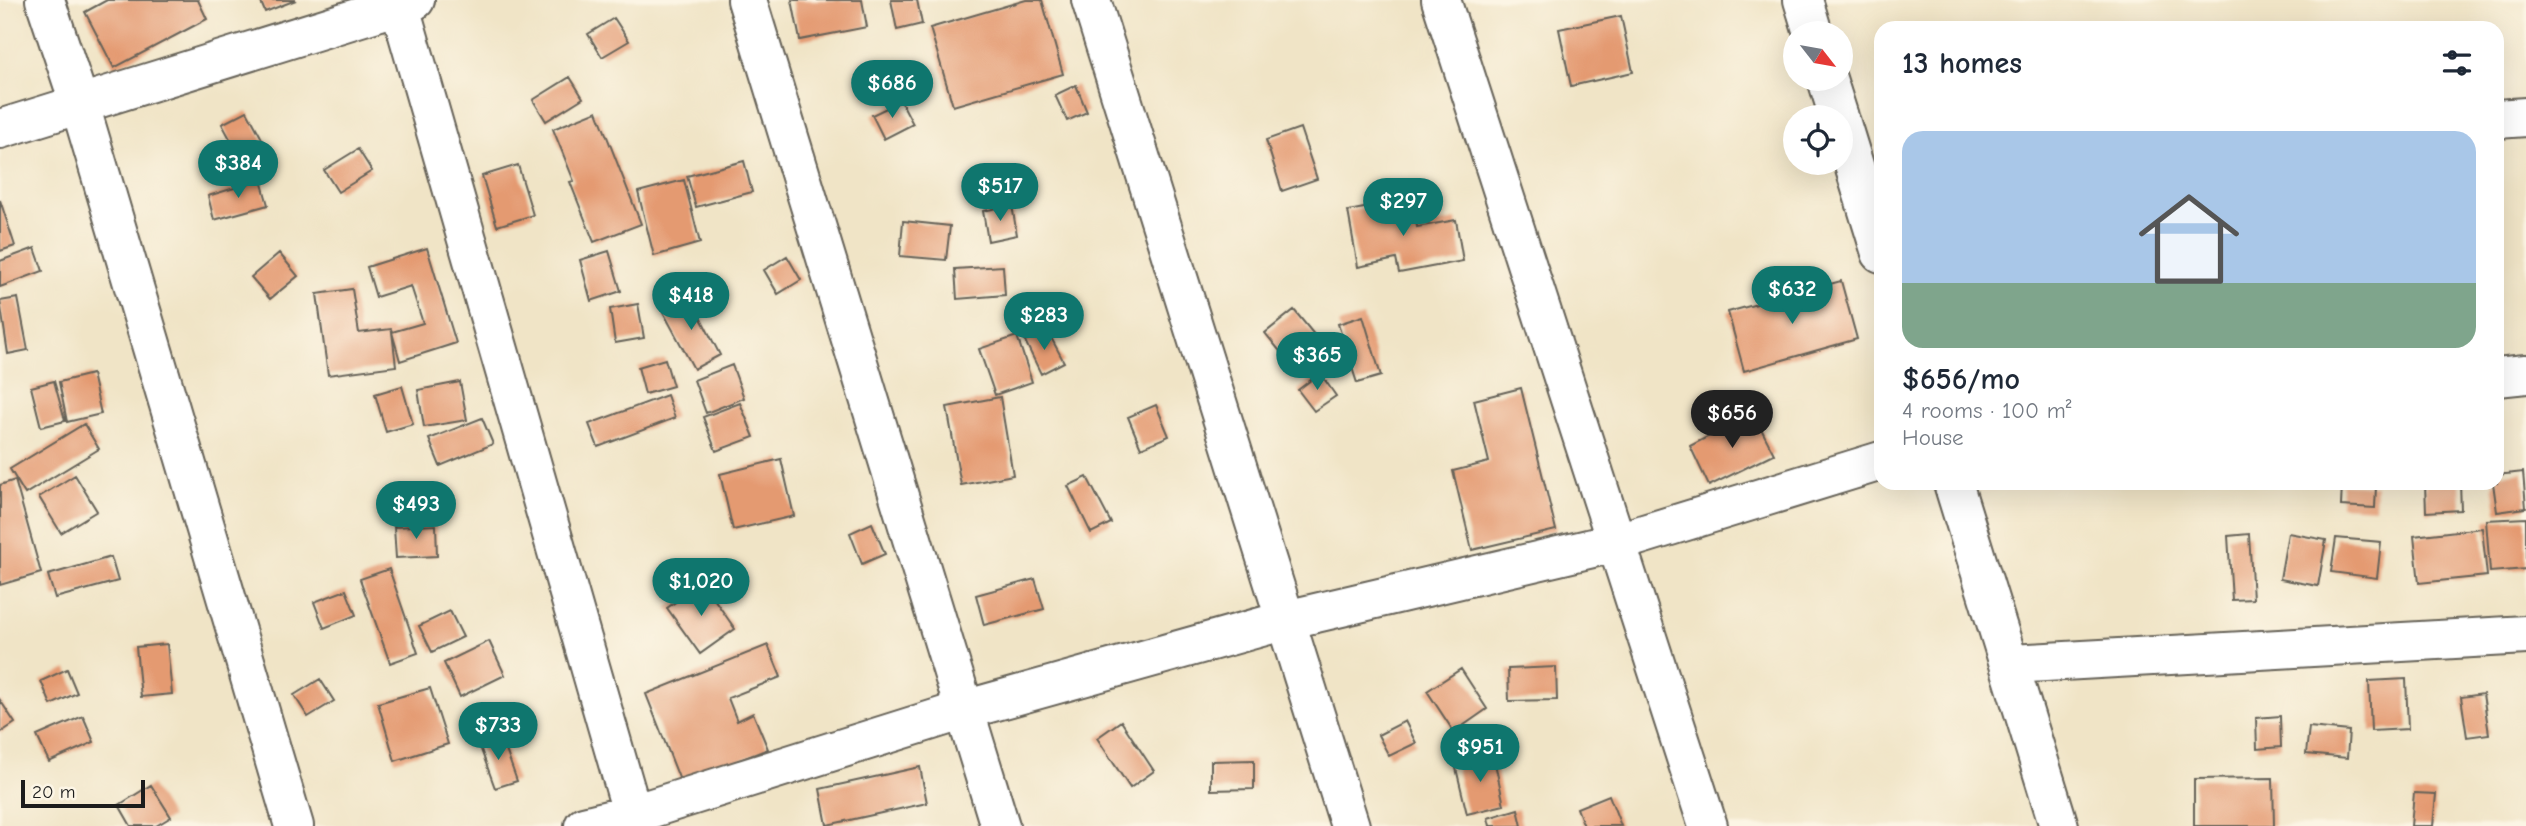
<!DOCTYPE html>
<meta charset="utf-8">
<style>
:root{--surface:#fff;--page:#f6f6f7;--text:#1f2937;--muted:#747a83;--accent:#0f766e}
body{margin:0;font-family:"Comic Neue",sans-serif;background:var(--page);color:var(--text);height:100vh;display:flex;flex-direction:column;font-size:26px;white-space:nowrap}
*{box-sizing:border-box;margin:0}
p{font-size:23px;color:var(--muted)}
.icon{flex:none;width:38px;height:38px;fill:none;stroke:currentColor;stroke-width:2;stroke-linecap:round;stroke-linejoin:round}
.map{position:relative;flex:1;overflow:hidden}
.panel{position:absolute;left:1874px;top:21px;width:630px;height:469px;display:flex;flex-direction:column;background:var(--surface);border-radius:21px;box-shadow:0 7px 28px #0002}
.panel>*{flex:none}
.needle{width:46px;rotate:121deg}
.tools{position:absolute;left:1783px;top:21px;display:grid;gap:14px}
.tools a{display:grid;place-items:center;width:70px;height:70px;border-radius:50%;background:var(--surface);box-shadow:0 7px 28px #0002;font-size:35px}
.scale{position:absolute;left:21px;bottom:18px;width:124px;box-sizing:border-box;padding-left:7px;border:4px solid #1c1c1c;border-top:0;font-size:19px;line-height:24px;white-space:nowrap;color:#1c1c1c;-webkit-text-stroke:5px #fcf5e5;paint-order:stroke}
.price{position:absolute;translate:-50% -60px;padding:0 16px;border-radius:24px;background:var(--accent);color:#fff;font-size:23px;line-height:46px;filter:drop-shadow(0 2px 4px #0008)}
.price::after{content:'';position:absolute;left:50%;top:42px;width:21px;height:16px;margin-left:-10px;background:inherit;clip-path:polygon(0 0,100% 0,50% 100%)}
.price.active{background:#222;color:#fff}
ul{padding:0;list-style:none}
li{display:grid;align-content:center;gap:14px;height:371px;padding:0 28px}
li span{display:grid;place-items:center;height:217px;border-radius:21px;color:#555}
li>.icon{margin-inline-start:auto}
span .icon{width:126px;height:126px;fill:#fffc;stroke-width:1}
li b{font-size:30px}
h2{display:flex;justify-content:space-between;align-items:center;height:84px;padding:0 28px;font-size:30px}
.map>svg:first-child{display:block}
.building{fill:#e49a71}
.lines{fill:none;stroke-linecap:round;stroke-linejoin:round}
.street-casing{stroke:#666258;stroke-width:42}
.street{stroke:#fff;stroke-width:38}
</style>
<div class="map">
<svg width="2526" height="826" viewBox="0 0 2526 826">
<rect width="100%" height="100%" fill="#fcf5e5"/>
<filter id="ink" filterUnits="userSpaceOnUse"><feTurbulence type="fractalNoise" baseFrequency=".0143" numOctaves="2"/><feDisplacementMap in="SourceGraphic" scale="14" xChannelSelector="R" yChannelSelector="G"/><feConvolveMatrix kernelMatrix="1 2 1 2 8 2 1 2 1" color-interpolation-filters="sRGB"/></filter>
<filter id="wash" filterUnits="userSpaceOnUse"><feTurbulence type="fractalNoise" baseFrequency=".00686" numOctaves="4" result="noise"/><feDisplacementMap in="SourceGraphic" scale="28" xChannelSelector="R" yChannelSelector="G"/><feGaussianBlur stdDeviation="1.57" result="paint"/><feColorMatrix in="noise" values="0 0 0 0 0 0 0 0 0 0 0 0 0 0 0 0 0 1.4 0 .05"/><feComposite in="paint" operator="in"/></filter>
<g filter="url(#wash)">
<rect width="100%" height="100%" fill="#f0e4c6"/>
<g id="blocks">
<path class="building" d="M107 0H198L207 19 114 68 85 12Z
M260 0H296L265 12Z
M792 0H862L867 27 800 40Z
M891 0H917L922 24 897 30Z
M1026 0H1042L1063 74 953 106 930 28Z
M1621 16 1633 72 1571 86 1559 29Z
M614 18 629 41 602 57 588 34Z
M570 77 583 98 546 121 533 100Z
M1076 85 1087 112 1067 121 1055 95Z
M901 101 913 124 884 139 872 115Z
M247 111 266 146 241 159 222 124Z
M597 111 641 224 594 242 570 182 574 181 553 129Z
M1300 128 1317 179 1282 191 1266 140Z
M358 149 372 171 338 192 324 170Z
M744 161 752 192 696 207 687 176Z
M518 165 533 215 497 226 482 176Z
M261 180 268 205 214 220 208 196Z
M684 180 700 243 654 256 638 192Z
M1412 199 1417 227 1456 220 1463 261 1399 273 1396 259 1358 267 1348 211Z
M0 200 15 246 0 251Z
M1012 205 1017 235 988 241 983 211Z
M903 221 950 226 946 260 900 256Z
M35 248 43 271 0 287V261Z
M427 248 456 343 400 361 392 332 396 366 328 375 317 294 352 289 359 333 391 329 392 332 423 323 411 286 376 297 367 267Z
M609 251 621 291 591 301 580 260Z
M279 253 298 276 270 299 251 277Z
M787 256 801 280 778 294 764 270Z
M1003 266 1005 295 957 299 955 269Z
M1841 281 1857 339 1744 371 1728 312Z
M689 295 720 355 694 369 662 310Z
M18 298 28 350 8 354 0 301Z
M638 304 644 338 615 343 610 309Z
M1294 310 1321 343 1292 366 1265 333Z
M1363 316 1381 376 1357 383 1338 324Z
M1047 330 1064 362 1041 374 1025 341Z
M1017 336 1032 382 995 395 979 349Z
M665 359 673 386 645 394 638 367Z
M732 365 744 398 706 413 694 380Z
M1320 373 1336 396 1314 411 1298 390Z
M92 374 101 414 67 422 59 382Z
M54 381 65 421 41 427 31 387Z
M460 382 467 420 424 427 418 390Z
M402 386 413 424 386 432 375 394Z
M1521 388 1556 530 1472 550 1453 471 1489 462 1474 400Z
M667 395 675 418 598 447 589 424Z
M1000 397 1013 475 961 485 947 407Z
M740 403 754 437 716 451 703 417Z
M1156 405 1169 436 1141 448 1128 417Z
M1753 413 1774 454 1709 486 1690 446Z
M482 418 493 444 440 466 429 439Z
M84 424 99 449 25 494 10 469Z
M781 459 794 516 733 530 720 474Z
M2523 472 2526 508 2497 512 2493 483H2497V475Z
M75 475 97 511 61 533 39 497Z
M1087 477 1111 523 1091 533 1068 486Z
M15 480 41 573 0 585V485Z
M2425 483H2460L2461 510 2426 512Z
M2342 484 2376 486 2375 508 2341 506Z
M2526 518V569L2490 572 2486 520Z
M872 523 885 554 862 564 850 533Z
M436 525 437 556 396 558 394 527Z
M2482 528 2487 576 2419 583 2414 536Z
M2288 533 2326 540 2318 586 2280 579Z
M2249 534 2253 599 2232 600 2228 536Z
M2336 538 2381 542 2377 578 2331 572Z
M111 557 118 581 55 598 48 575Z
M389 569 418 653 390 663 360 579Z
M1035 579 1044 609 984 625 976 595Z
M703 583 735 629 700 654 667 608Z
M346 590 356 615 324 628 314 602Z
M450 611 463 637 432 652 419 626Z
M489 641 505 675 460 697 444 663Z
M167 644 172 694 141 697 136 647Z
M768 645 781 677 728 698 737 721 753 713 768 749 681 783 646 694Z
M1556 667 1557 700 1509 701 1508 669Z
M67 669 77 693 51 705 41 681Z
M1461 669 1487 709 1454 732 1427 691Z
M320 679 334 701 308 717 294 695Z
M2406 679 2408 729 2371 731 2369 681Z
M430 688 448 744 395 761 378 703Z
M2483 694 2489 734 2467 737 2461 697Z
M0 700 15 723 0 733Z
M83 716 94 742 49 762 37 736Z
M2280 716 2281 747 2257 749 2256 718Z
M1121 721 1154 771 1130 788 1097 738Z
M1405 721 1416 743 1389 756 1378 735Z
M2309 727 2349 731 2347 758 2306 754Z
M501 736 517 781 495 788 479 744Z
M1493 754 1504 805 1467 814 1455 764Z
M1254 760V789L1211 790V761Z
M920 767 927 803 827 825 820 789Z
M2273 778 2274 826H2194V779Z
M151 785 171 817 156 826H131L119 805Z
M2414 793 2436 794 2433 826H2411Z
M1609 795 1621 826H1584L1577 808Z
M1518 809 1522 826H1490L1488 818Z"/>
</g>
</g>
<g filter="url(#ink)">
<use href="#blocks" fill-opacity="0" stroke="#666258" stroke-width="2"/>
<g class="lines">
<g class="street-casing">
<path id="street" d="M45 0 80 105 294 826
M398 0 636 826
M747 0 1000 826
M1091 0 1350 826
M1441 0 1708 826
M1803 0 1813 33
M1827 79 1839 117
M2497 119 2526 117
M1841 123 1881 253
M0 129 415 0
M2497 377 2526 374
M1953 483 2059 826
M2010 664 2526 635
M584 826 633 814 964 710 1286 620 1618 542 1881 461"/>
</g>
<use href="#street" class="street"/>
</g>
</g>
</svg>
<div class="tools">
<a><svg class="needle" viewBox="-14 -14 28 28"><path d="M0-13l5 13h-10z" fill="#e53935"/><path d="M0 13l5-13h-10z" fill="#747a83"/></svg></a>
<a><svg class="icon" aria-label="locate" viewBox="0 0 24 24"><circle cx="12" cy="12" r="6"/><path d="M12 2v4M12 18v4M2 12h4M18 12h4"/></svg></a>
</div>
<div class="scale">20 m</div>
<b class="price" style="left:892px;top:120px">$686</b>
<b class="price" style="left:238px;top:200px">$384</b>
<b class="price" style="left:1000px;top:223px">$517</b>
<b class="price" style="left:1403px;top:238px">$297</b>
<b class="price" style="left:1792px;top:326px">$632</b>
<b class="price" style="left:691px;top:332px">$418</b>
<b class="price" style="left:1044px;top:352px">$283</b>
<b class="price" style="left:1317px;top:392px">$365</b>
<b class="price active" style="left:1732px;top:450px">$656</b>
<b class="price" style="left:416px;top:541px">$493</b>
<b class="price" style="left:701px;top:618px">$1,020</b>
<b class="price" style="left:498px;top:762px">$733</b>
<b class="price" style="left:1480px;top:784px">$951</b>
<section class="panel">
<h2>13 homes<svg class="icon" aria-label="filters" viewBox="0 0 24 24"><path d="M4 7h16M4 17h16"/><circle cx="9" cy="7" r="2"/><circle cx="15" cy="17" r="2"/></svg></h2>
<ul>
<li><span style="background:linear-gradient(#a9c7e8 70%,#7fa58c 0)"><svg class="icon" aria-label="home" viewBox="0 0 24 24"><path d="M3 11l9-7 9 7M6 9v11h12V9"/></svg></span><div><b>$656/mo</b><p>4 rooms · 100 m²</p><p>House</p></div></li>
</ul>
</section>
</div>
